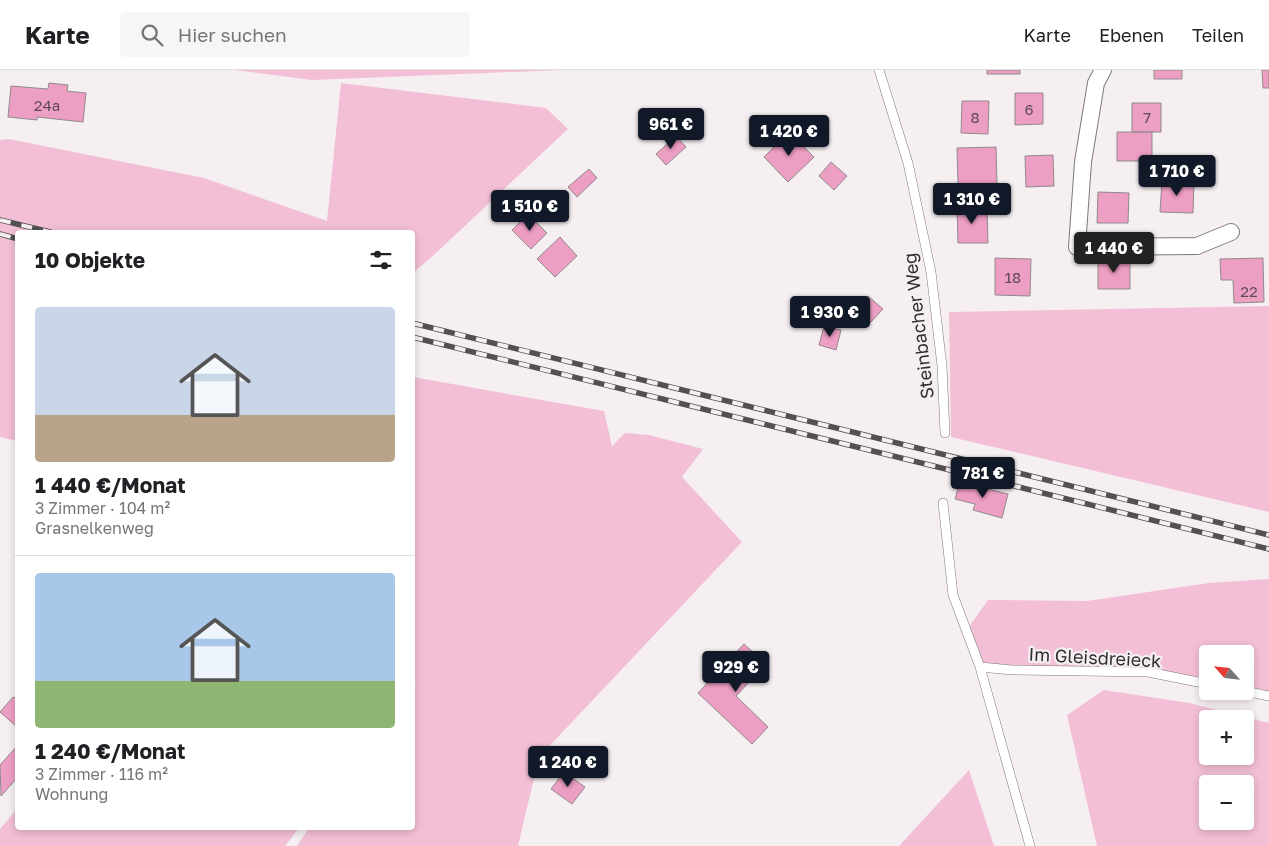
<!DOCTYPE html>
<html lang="de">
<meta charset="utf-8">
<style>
:root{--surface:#fff;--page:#f6f6f6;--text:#202124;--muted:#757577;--line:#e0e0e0;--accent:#111827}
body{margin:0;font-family:"Golos Text",sans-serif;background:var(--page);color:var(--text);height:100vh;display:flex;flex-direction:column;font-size:19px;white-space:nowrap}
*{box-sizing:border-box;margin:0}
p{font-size:16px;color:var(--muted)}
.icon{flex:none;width:28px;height:28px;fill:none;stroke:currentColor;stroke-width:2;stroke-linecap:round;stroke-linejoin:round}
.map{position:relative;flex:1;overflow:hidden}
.side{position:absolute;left:15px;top:160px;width:400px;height:600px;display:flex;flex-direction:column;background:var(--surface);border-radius:5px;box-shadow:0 2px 8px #0003}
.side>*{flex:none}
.needle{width:32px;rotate:297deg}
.buttons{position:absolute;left:1199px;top:575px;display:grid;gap:10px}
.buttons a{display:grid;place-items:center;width:55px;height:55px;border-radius:5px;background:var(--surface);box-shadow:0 2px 8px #0003;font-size:25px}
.price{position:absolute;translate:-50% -42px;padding:0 11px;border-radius:5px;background:var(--accent);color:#fff;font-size:16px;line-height:32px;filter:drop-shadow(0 1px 2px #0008)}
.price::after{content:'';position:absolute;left:50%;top:30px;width:15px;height:11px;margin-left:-8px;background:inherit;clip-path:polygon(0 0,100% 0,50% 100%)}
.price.current{background:#222;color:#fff}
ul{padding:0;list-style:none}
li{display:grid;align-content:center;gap:10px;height:265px;padding:0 20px}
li+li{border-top:1px solid var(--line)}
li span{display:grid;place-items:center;height:155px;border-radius:5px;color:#555}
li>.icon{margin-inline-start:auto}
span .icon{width:90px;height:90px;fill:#fffc;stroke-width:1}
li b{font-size:21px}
h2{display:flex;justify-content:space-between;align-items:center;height:60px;padding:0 20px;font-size:21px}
header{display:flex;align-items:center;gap:30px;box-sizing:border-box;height:70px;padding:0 25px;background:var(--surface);border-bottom:1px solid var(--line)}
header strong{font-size:24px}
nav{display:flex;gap:28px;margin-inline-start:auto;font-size:18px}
.search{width:350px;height:45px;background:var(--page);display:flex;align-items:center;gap:12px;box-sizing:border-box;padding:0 18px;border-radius:5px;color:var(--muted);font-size:19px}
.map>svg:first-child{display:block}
.green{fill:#f3bfd6;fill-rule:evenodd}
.building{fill:#ed9ec3;stroke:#908a8d}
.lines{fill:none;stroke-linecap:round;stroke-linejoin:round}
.service-casing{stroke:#7f797c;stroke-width:10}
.minor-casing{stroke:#7f797c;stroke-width:18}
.service{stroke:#fff;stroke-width:9}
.minor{stroke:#fff;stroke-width:16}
.rail-casing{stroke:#535052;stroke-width:5.5}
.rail{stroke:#f6eff2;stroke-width:4;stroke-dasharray:11;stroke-linecap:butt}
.labels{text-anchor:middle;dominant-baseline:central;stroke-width:4.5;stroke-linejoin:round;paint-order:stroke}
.number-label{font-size:15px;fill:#604b55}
.street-label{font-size:18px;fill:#312f30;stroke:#f6eff2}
</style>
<header>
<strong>Karte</strong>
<div class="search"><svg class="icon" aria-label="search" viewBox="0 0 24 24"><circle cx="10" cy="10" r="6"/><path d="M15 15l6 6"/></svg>Hier suchen</div>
<nav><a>Karte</a><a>Ebenen</a><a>Teilen</a></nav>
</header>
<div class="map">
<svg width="1269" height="776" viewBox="0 0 1269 776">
<rect width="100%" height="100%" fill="#f6eff2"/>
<path class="green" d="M235 0H563L312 10Z
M341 13 546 38 568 59 436 183 413 203 412 162H18L17 371 0 367V70L9 69 204 108 327 151Z
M1269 236V442L951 367 949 242Z
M413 307 604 341 612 376 625 363 649 365 703 379 682 407 742 472 539 687 518 776H297L309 758H412V617L417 609 413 613Z
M1269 509V626L1245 621V584H1208L1207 614 1148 602 980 597 967 564 971 554 988 530 1087 531 1209 513Z
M1104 620 1189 633 1269 653V776H1097L1067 645ZM1208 649H1245V686H1208ZM1208 714H1245V751H1208Z
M969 700 994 776H899Z
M17 739 18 758H299L285 776H0V759Z"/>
<path class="building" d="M987 0H1020V4H987Z
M1154 0H1182V9H1154Z
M1262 0H1269V18H1263Z
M49 13 68 15 67 21 86 23 83 52 37 47V50L8 47 11 16 48 19Z
M1015 23H1043V54L1015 55Z
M962 31H989L988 64 961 63Z
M1132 33H1161V62H1132Z
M789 62 814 87 788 112 764 87Z
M1117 62H1152V91H1117Z
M676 66 686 77 666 95 656 84Z
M996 77 997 114 958 115 957 78Z
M1053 85 1054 116 1026 117 1025 86Z
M831 92 847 106 834 120 819 106Z
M589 99 597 108 577 127 568 117Z
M1162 110 1194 111 1193 143 1160 142Z
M1098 122 1129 123 1128 153H1097Z
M957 137H987L988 173H958Z
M528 144 547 163 531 179 512 160Z
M560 167 577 186 555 207 537 189Z
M995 188 1031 189 1030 226 995 225Z
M1263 188 1264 232 1234 233 1233 210H1221L1220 189Z
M1098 190H1130V219H1098Z
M868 226 883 239 870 253 855 240Z
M824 256 841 260 836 280 819 275Z
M960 412 1008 424 1002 448 973 440 975 434 955 429Z
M744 574 766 594 736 626 768 657 752 674 698 623Z
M13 627 18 630 17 657 0 642Z
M17 676 18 707 1 726 0 695Z
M564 702 585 717 572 734 551 719Z"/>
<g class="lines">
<g class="service-casing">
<path id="service" d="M879 0 908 93 931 202 942 296 945 363
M943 433 953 525 980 597 1030 776
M980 597 1012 600 1148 602 1208 614
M1245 621 1269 626"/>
</g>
<g class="minor-casing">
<path id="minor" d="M1103 0 1096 13 1083 92 1077 177 1197 176 1231 162"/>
</g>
<use href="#service" class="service"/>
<use href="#minor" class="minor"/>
<g class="rail-casing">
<path id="rail" d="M0 150 50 162
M0 164 18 169
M412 253 1269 465
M412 267 1269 479"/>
</g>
<use href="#rail" class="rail"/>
</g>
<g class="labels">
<g class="number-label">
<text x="47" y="35">24a</text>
<text x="1029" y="39">6</text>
<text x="975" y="47">8</text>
<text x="1147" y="47">7</text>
<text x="1013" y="207">18</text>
<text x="1249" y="221">22</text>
</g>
<g class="street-label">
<text transform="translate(918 256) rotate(-97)">Steinbacher Weg</text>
<text transform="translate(1095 587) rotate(3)">Im Gleisdreieck</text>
</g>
</g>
</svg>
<div class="buttons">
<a><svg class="needle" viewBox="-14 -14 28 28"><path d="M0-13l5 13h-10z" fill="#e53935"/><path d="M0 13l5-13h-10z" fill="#757577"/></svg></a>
<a>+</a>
<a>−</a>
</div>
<b class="price" style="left:671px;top:80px">961 €</b>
<b class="price" style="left:789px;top:87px">1 420 €</b>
<b class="price" style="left:1177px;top:127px">1 710 €</b>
<b class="price" style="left:972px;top:155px">1 310 €</b>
<b class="price" style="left:530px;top:162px">1 510 €</b>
<b class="price current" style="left:1114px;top:204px">1 440 €</b>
<b class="price" style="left:830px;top:268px">1 930 €</b>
<b class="price" style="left:983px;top:429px">781 €</b>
<b class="price" style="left:736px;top:623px">929 €</b>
<b class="price" style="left:568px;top:718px">1 240 €</b>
<section class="side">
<h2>10 Objekte<svg class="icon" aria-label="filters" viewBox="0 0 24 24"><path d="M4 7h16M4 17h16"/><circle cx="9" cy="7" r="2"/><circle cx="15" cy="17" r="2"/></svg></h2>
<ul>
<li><span style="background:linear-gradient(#c9d6e8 70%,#b9a48a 0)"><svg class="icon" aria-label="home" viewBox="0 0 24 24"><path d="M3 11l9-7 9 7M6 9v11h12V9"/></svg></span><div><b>1 440 €/Monat</b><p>3 Zimmer · 104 m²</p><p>Grasnelkenweg</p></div></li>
<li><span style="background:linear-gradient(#a9c7e8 70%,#8fb573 0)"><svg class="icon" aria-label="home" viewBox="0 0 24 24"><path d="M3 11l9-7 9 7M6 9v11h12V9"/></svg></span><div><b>1 240 €/Monat</b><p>3 Zimmer · 116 m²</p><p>Wohnung</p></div></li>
</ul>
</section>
</div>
